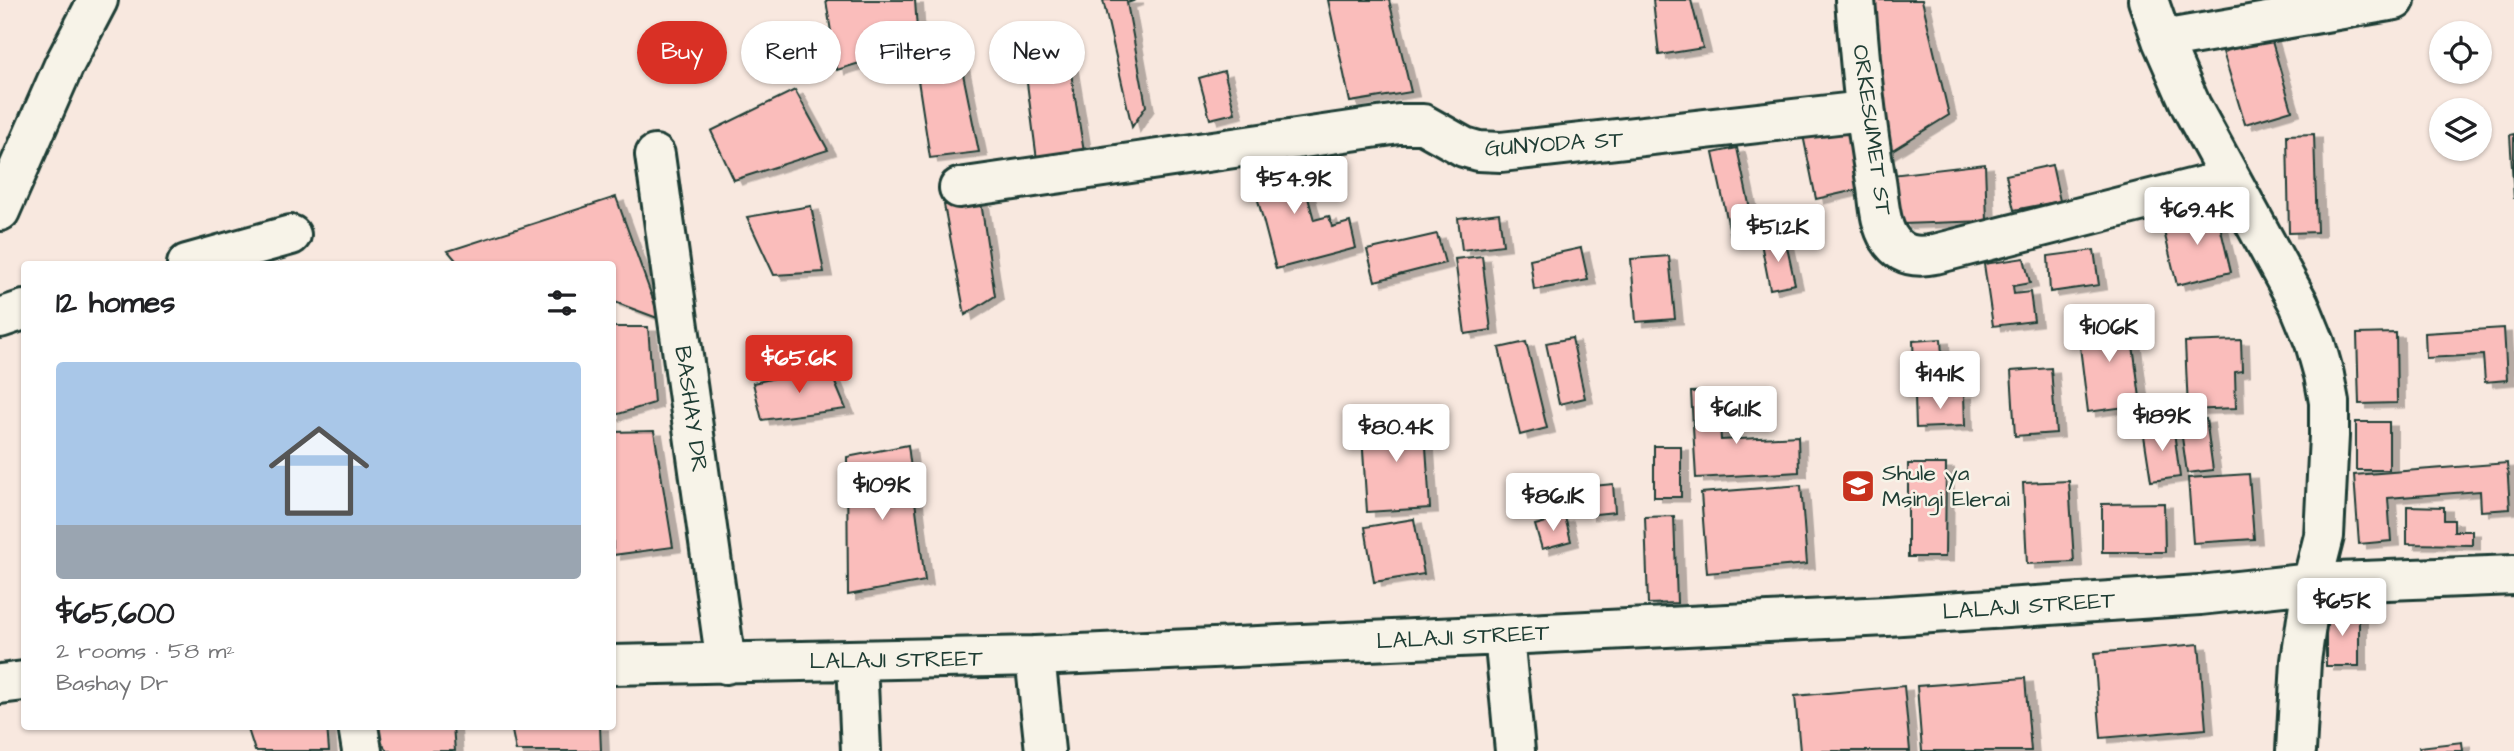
<!DOCTYPE html>
<meta charset="utf-8">
<style>
:root{--surface:#fff;--page:#f6f6f6;--text:#202124;--muted:#757577;--line:#e0e0e0;--accent:#d93025}
body{margin:0;font-family:"Architects Daughter",sans-serif;background:var(--page);color:var(--text);height:100vh;display:flex;flex-direction:column;font-size:26px;white-space:nowrap}
*{box-sizing:border-box;margin:0}
p{font-size:23px;color:var(--muted)}
.icon{flex:none;width:38px;height:38px;fill:none;stroke:currentColor;stroke-width:2;stroke-linecap:round;stroke-linejoin:round}
.map{position:relative;flex:1;overflow:hidden}
.details{position:absolute;left:21px;top:261px;width:595px;height:469px;display:flex;flex-direction:column;background:var(--surface);border-radius:7px;box-shadow:0 2px 5px #0004}
.details>*{flex:none}
.hud{position:absolute;left:637px;top:21px;width:665px;height:63px;display:flex;gap:14px}
.buttons{position:absolute;left:2429px;top:21px;display:grid;gap:14px}
.buttons a{display:grid;place-items:center;width:63px;height:63px;border-radius:50%;background:var(--surface);box-shadow:0 2px 5px #0004;font-size:35px}
.price{position:absolute;translate:-50% -60px;padding:0 16px;border-radius:7px;background:#fff;color:#222;font-size:23px;line-height:46px;filter:drop-shadow(0 2px 4px #0008)}
.price::after{content:'';position:absolute;left:50%;top:42px;width:21px;height:16px;margin-left:-10px;background:inherit;clip-path:polygon(0 0,100% 0,50% 100%)}
.price.on{background:var(--accent);color:#fff}
ul{padding:0;list-style:none}
li{display:grid;align-content:center;gap:14px;height:371px;padding:0 35px}
li+li{border-top:2px solid var(--line)}
li span{display:grid;place-items:center;height:217px;border-radius:7px;color:#555}
li>.icon{margin-inline-start:auto}
span .icon{width:126px;height:126px;fill:#fffc;stroke-width:1}
li b{font-size:30px}
h2{display:flex;justify-content:space-between;align-items:center;height:84px;padding:0 35px;font-size:30px}
.pill{padding:0 24px;border-radius:32px;background:var(--surface);box-shadow:0 2px 5px #0004;font-size:24px;line-height:63px}
.pill.on{background:var(--accent);color:#fff}
.map>svg:first-child{display:block}
.building{fill:#fabdbb;stroke:#1f3d34;stroke-width:2;filter:url(#shadow)}
.lines{fill:none;stroke-linecap:round;stroke-linejoin:round}
.minor-casing{stroke:#1f3d34;stroke-width:44}
.minor{stroke:#f7f3e8;stroke-width:38}
.labels{text-anchor:middle;dominant-baseline:central;stroke-width:5;stroke-linejoin:round;paint-order:stroke}
.street-label{font-size:23px;fill:#1f3d34;stroke:#f7f3e8}
.poi-label{font-size:23px;fill:#1f3d34;stroke:#f7f3e8;text-anchor:start}
</style>
<div class="map">
<svg width="2514" height="751" viewBox="0 0 2514 751">
<defs>
<filter id="shadow"><feDropShadow dx="8" dy="4.5" stdDeviation="0" flood-color="#0004"/></filter>
</defs>
<rect width="100%" height="100%" fill="#f8e8df"/>
<filter id="ink" filterUnits="userSpaceOnUse"><feTurbulence type="fractalNoise" baseFrequency=".0143" numOctaves="2"/><feDisplacementMap in="SourceGraphic" scale="14" xChannelSelector="R" yChannelSelector="G"/><feConvolveMatrix kernelMatrix="1 2 1 2 8 2 1 2 1" color-interpolation-filters="sRGB"/></filter>
<g filter="url(#ink)">
<path class="building" d="M826 0H915L918 45 837 70Z
M1103 0H1136L1127 3 1146 106 1132 127Z
M1328 0H1389L1411 92 1350 102Z
M1653 0H1691L1703 48 1659 55Z
M1865 0H1922L1949 115 1881 157Z
M954 30 979 152 930 158 914 54Z
M2271 38 2292 110 2245 124 2223 52Z
M1067 49 1084 152 1037 160 1024 60Z
M1224 71 1235 113 1210 119 1199 78Z
M795 90 828 150 734 180 711 131Z
M1847 126 1860 189 1816 199 1803 135Z
M2314 134 2317 232 2289 233 2287 135Z
M2514 134V199L2510 135Z
M1737 148 1755 232 1731 237 1713 153Z
M1296 153 1314 220 1329 216 1332 227 1350 222 1356 248 1276 269 1249 166Z
M1985 164 1987 221 1902 224 1891 175Z
M2052 165 2060 201 2014 210 2006 175Z
M616 197 660 319 612 301V264H459L448 251Z
M981 202 995 296 965 315 944 205Z
M811 206 824 272 774 275 747 217Z
M2216 209 2231 272 2177 285 2162 223Z
M1499 213 1503 245 1462 250 1458 218Z
M1437 234 1445 263 1375 281 1367 250Z
M1785 238 1795 284 1770 289 1761 243Z
M1581 248 1588 280 1534 290 1530 259Z
M2094 250 2099 285 2050 292 2048 256Z
M1482 256 1491 330 1465 334 1455 259Z
M1669 256 1675 319 1636 322 1631 259Z
M2024 258 2030 283 2013 286 2014 294 2030 292 2034 321 1993 326 1984 264Z
M2129 315 2141 405 2088 412 2077 322Z
M612 327H648L654 403 612 416Z
M2504 328 2507 380 2485 382 2483 355 2426 358 2425 333Z
M2396 333 2397 403 2359 404 2357 334Z
M1572 338 1585 398 1559 404 1546 343Z
M1941 339 1944 391 1915 393 1913 341Z
M2241 340 2242 371 2235 372 2236 408 2188 410 2185 342Z
M1526 342 1547 428 1520 435 1499 348Z
M828 366 846 409 762 420 753 383Z
M2051 368 2056 433 2015 436 2011 371Z
M1718 391 1721 440 1798 436 1799 472 1696 478 1691 392Z
M1964 394 1965 426 1916 428 1915 396Z
M1424 416 1430 508 1367 512 1361 420Z
M2206 419 2213 470 2187 473 2180 423Z
M2356 422H2389V470H2356Z
M2173 424 2180 477 2151 481 2143 429Z
M654 431 673 547 613 555 612 432Z
M908 445 925 581 848 595 847 457Z
M1654 446H1681V497H1654Z
M2507 463 2510 509 2481 511 2480 491 2388 498 2391 541 2359 544 2354 475Z
M1908 464H1946L1945 557H1908Z
M2249 474 2254 539 2193 543 2188 478Z
M2069 481 2074 562 2027 564 2023 483Z
M1613 484 1615 512 1586 515 1583 487Z
M1801 485 1807 564 1707 573 1701 493Z
M2164 503 2165 552H2102V504Z
M2407 506 2444 507V520H2454V531H2472V545L2407 544Z
M1674 516 1677 603 1648 604 1645 517Z
M1565 517 1571 541 1542 549 1535 525Z
M1414 519 1424 574 1374 582 1365 527Z
M2326 609H2359V666H2326Z
M2199 644 2206 729 2101 738 2094 653Z
M2025 678 2031 751H1922L1917 686Z
M1904 686 1910 751H1800L1795 696Z
M247 726H327L329 751H255Z
M371 726H453L455 751H387Z
M511 726H600L601 751H516Z
M2462 742 2463 751H2420L2419 747Z"/>
<g class="lines">
<g class="minor-casing">
<path id="minor" d="M1855 0C1860 62 1865 120 1876 181 1879 198 1879 223 1889 238 1900 256 1916 258 1935 254L2230 179
M2148 0 2162 40 2191 106 2299 304 2315 343 2324 375 2329 402V436L2324 536 2312 583 2301 661 2296 751
M2162 40 2395 0
M655 155 726 664
M959 188 1399 124H1423L1464 147 1478 151 1501 152 1864 111
M0 211 64 65 98 0
M187 264 291 235
M0 318 24 310
M1504 635 1515 751
M1035 656 1045 751
M857 661 861 751
M612 665 1035 656 1504 635 1887 616 2200 595 2312 583 2514 575
M0 684 24 681
M358 726 362 751"/>
</g>
<use href="#minor" class="minor"/>
</g>
</g>
<defs>
<g id="school-square" transform="scale(1.75)"><rect x="-9" y="-9" width="18" height="18" rx="4" fill="#c8321e" stroke="#f7f3e8"/><path d="M0-5L7-2L0 1L-7-2ZM-4 1L0 2.5L4 1V4Q0 6-4 4Z" fill="#fff"/></g>
</defs>
<g fill-rule="evenodd">
<use href="#school-square" x="1858" y="486"/>
</g>
<g class="labels">
<g class="street-label">
<text transform="translate(1872 130) rotate(82)">ORKESUMET ST</text>
<text transform="translate(1554 144) rotate(-4)">GUNYODA ST</text>
<text transform="translate(691 409) rotate(82)">BASHAY DR</text>
<text transform="translate(2029 606) rotate(-4)">LALAJI STREET</text>
<text transform="translate(1463 637) rotate(-3)">LALAJI STREET</text>
<text transform="translate(896 660) rotate(-1)">LALAJI STREET</text>
</g>
<g class="poi-label">
<text x="1882" y="473">Shule ya<tspan x="1882" dy="26">Msingi Elerai</tspan></text>
</g>
</g>
</svg>
<div class="buttons">
<a><svg class="icon" aria-label="locate" viewBox="0 0 24 24"><circle cx="12" cy="12" r="6"/><path d="M12 2v4M12 18v4M2 12h4M18 12h4"/></svg></a>
<a><svg class="icon" aria-label="layers" viewBox="0 0 24 24"><path d="M12 4l9 5-9 5-9-5zM3 14l9 5 9-5"/></svg></a>
</div>
<b class="price" style="left:1294px;top:216px">$54.9K</b>
<b class="price" style="left:2197px;top:247px">$69.4K</b>
<b class="price" style="left:1778px;top:264px">$51.2K</b>
<b class="price" style="left:2109px;top:364px">$106K</b>
<b class="price on" style="left:799px;top:395px">$65.6K</b>
<b class="price" style="left:1940px;top:411px">$141K</b>
<b class="price" style="left:1736px;top:446px">$61.1K</b>
<b class="price" style="left:2162px;top:453px">$189K</b>
<b class="price" style="left:1396px;top:464px">$80.4K</b>
<b class="price" style="left:882px;top:522px">$109K</b>
<b class="price" style="left:1553px;top:533px">$86.1K</b>
<b class="price" style="left:2342px;top:638px">$65K</b>
<div class="hud">
<a class="pill on">Buy</a>
<a class="pill">Rent</a>
<a class="pill">Filters</a>
<a class="pill">New</a>
</div>
<section class="details">
<h2>12 homes<svg class="icon" aria-label="filters" viewBox="0 0 24 24"><path d="M4 7h16M4 17h16"/><circle cx="9" cy="7" r="2"/><circle cx="15" cy="17" r="2"/></svg></h2>
<ul>
<li><span style="background:linear-gradient(#a9c7e8 75%,#9aa5b1 0)"><svg class="icon" aria-label="home" viewBox="0 0 24 24"><path d="M3 11l9-7 9 7M6 9v11h12V9"/></svg></span><div><b>$65,600</b><p>2 rooms · 58 m²</p><p>Bashay Dr</p></div></li>
</ul>
</section>
</div>
